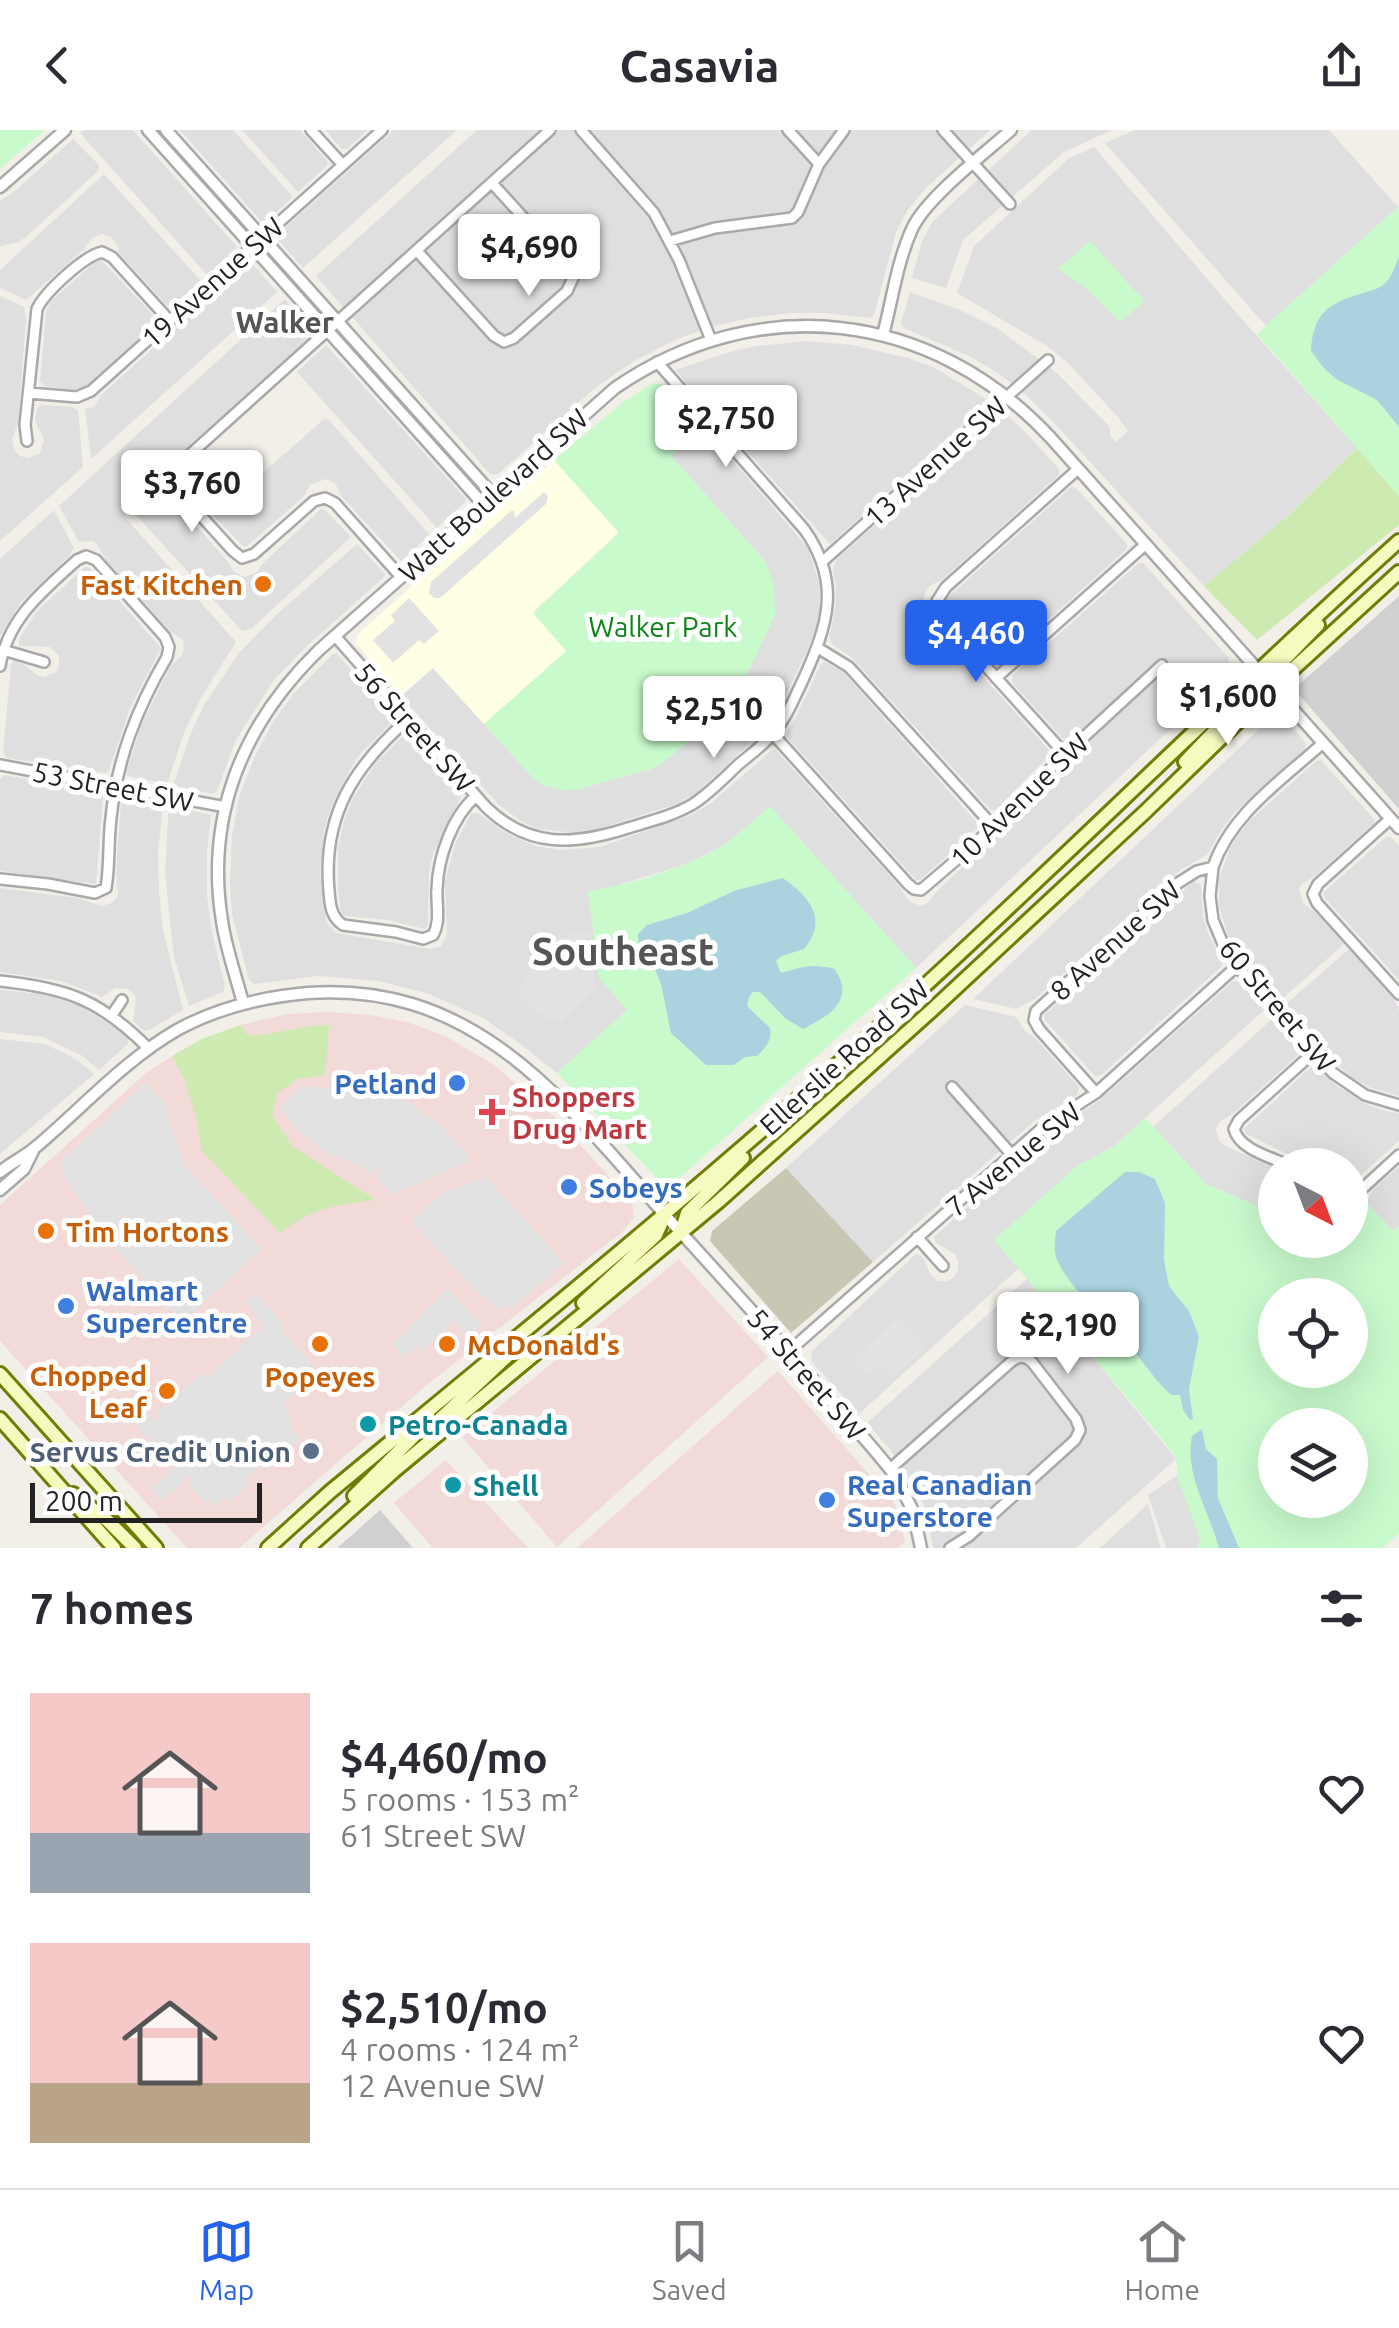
<!DOCTYPE html>
<meta charset="utf-8">
<style>
:root{--surface:#fff;--page:#f2f2f3;--text:#2b2b33;--muted:#7c7c81;--line:#e1e1e2;--accent:#2563eb}
body{margin:0;font-family:Ubuntu,sans-serif;background:var(--page);color:var(--text);height:100vh;display:flex;flex-direction:column;font-size:38px;white-space:nowrap}
*{box-sizing:border-box;margin:0}
p{font-size:32px;color:var(--muted)}
.icon{flex:none;width:55px;height:55px;fill:none;stroke:currentColor;stroke-width:2;stroke-linecap:round;stroke-linejoin:round}
.map{position:relative;height:1418px;overflow:hidden}
.side{display:flex;flex-direction:column;background:var(--surface);flex:1}
.side>*{flex:none}
.needle{width:65px;rotate:138deg}
.tools{position:absolute;left:1258px;top:1018px;display:grid;gap:20px}
.tools a{display:grid;place-items:center;width:110px;height:110px;border-radius:50%;background:var(--surface);box-shadow:0 10px 40px #0002;font-size:50px}
.scale{position:absolute;left:30px;bottom:25px;width:232px;box-sizing:border-box;padding-left:10px;border:5px solid #222;border-top:0;font-size:28px;line-height:35px;white-space:nowrap;color:#222;-webkit-text-stroke:8px #fff;paint-order:stroke}
.price{position:absolute;translate:-50% -85px;padding:0 22px;border-radius:10px;background:#fff;color:#222;font-size:32px;line-height:65px;filter:drop-shadow(0 2px 5px #0008)}
.price::after{content:'';position:absolute;left:50%;top:60px;width:30px;height:22px;margin-left:-15px;background:inherit;clip-path:polygon(0 0,100% 0,50% 100%)}
.price.current{background:var(--accent);color:#fff}
ul{padding:0;list-style:none}
li{display:flex;align-items:center;gap:30px;height:250px;padding:0 30px}
li span{display:grid;place-items:center;flex:none;width:280px;height:200px;border-radius:0px;color:#555}
li>.icon{margin-inline-start:auto}
span .icon{width:120px;height:120px;fill:#fffc;stroke-width:1}
li b{font-size:42px}
h2{display:flex;justify-content:space-between;align-items:center;height:120px;padding:0 30px;font-size:42px}
header{display:flex;justify-content:space-between;align-items:center;height:130px;padding:0 30px;background:var(--surface);font-size:45px;font-weight:700}
.tabs{display:flex;justify-content:space-around;align-items:center;height:140px;border-top:2px solid var(--line);background:var(--surface);font-size:28px;color:var(--muted)}
.tabs a{display:grid;justify-items:center;gap:5px}
.tabs .current{color:var(--accent)}
.map>svg:first-child{display:block}
.residential{fill:#e0dfdf}
.commercial{fill:#f2dad9}
.education{fill:#ffffe5}
.religious{fill:#d0d0d0}
.construction{fill:#c7c7b4}
.grass{fill:#cdebb0}
.park{fill:#c8facc;fill-rule:evenodd}
.parking{fill:#e2e2e2}
.water{fill:#aad3df}
.lines{fill:none;stroke-linecap:round;stroke-linejoin:round}
.minor-casing{stroke:#a9a9a9;stroke-width:14}
.tertiary-casing{stroke:#a9a9a9;stroke-width:15}
.secondary-casing{stroke:#707d05;stroke-width:18}
.minor{stroke:#fff;stroke-width:9}
.tertiary{stroke:#fff;stroke-width:10}
.secondary{stroke:#f7fabf;stroke-width:12}
.food-dot{fill:#e8710a;stroke:#fff;stroke-width:4}
.shop-dot{fill:#3f7fe0;stroke:#fff;stroke-width:4}
.health-dot{fill:#e0444e;stroke:#fff;stroke-width:4}
.culture-dot{fill:#0f9aa8;stroke:#fff;stroke-width:4}
.service-dot{fill:#5c6f8a;stroke:#fff;stroke-width:4}
.labels{text-anchor:middle;dominant-baseline:central;stroke-width:10;stroke-linejoin:round;paint-order:stroke}
.street-label{font-size:28px;fill:#222;stroke:#fff}
.food-label{font-size:28px;font-weight:bold;fill:#c56008;stroke:#fff;text-anchor:end}
.park-label{font-size:28px;fill:#0c8416;stroke:#fff}
.shop-label{font-size:28px;font-weight:bold;fill:#366cbe;stroke:#fff;text-anchor:start}
.health-label{font-size:28px;font-weight:bold;fill:#be3a42;stroke:#fff;text-anchor:start}
.culture-label{font-size:28px;font-weight:bold;fill:#0d838f;stroke:#fff;text-anchor:start}
.service-label{font-size:28px;font-weight:bold;fill:#4e5e75;stroke:#fff;text-anchor:end}
.neighbourhood-label{font-size:30px;font-weight:bold;fill:#555;stroke:#fff}
.district-label{font-size:38px;font-weight:bold;fill:#555;stroke:#fff}
</style>
<header><svg class="icon" aria-label="back" viewBox="0 0 24 24"><path d="M15 5l-7 7 7 7"/></svg>Casavia<svg class="icon" aria-label="share" viewBox="0 0 24 24"><path d="M12 15V3M7 8l5-5 5 5M5 13v7h14v-7"/></svg></header>
<div class="map">
<svg width="1399" height="1418" viewBox="0 0 1399 1418">
<rect width="100%" height="100%" fill="#f2efe9"/>
<path class="residential" d="M84 0H133L238 118 207 145 80 3Z
M180 0H233L293 67 266 91H261Z
M242 0H300L328 32 327 36 298 62Z
M325 0H368L347 19H342Z
M394 0H457L303 138 277 109V105Z
M477 0H990L925 59 907 81 896 103 874 185 870 188 825 183H789L749 188 718 195 677 209 634 231 595 258 498 344H490L316 146Z
M1032 0H1112L1064 22 963 110 946 158 912 148 922 111 933 91Z
M1135 0H1329L1398 77 1266 196 1105 13Z
M73 9 99 35 98 41 26 107 18 112 0 116V71L17 59Z
M1094 17 1233 179 1357 318 1289 385 1204 456 1057 296 1025 264 999 244 971 227 904 198 901 193 910 162 960 180 997 198 1056 242 1110 297V305L1116 312 1128 301 1117 286 1068 233 1047 216 957 163 974 116 1068 29Z
M104 44 201 151 174 174 167 176 119 123 118 116 112 108 102 104 93 107 84 119 26 170 0 158V140Z
M101 130 154 186 153 196 86 256 74 260 44 256 40 251 46 183 50 172 96 131Z
M250 131 277 162 91 329 85 279 94 277 100 266Z
M0 166 24 177 26 189 18 293 12 309 14 320 20 326 28 328 40 323 44 310 35 290 37 279 41 275 72 277 78 280 83 337 0 411Z
M285 169 314 203 174 329 164 333 156 344 158 353 124 386 236 512 202 566 185 600 167 654 127 646 126 643 141 596 170 537 182 525 184 519 183 510 170 501 106 430 97 414 92 411 79 412 59 376Z
M807 211 852 215 908 228 933 237 986 269V274L830 414 675 240 736 220 757 216Z
M326 215 466 369 465 372 437 398 297 242Z
M1000 284H1006L1028 305 1059 339V345L944 448 930 456 926 460 923 471 944 503 1050 621 1049 626 996 680H991L851 527 833 515 829 508 835 480 836 457 833 439 837 429Z
M324 289H328L430 405 401 431 342 367 335 353 326 349 310 355 304 366 246 417 243 416 214 386Z
M703 296 808 418 819 452 820 475 816 498 806 523 777 584 766 599 696 663 677 674 598 699 576 703 538 699 521 691 499 675 401 566 433 538 534 649 542 655 563 660H576L651 639 662 633 734 572 765 431 671 326Z
M1071 357 1076 358 1127 414V419L1001 532H995L958 492 946 473V469Z
M160 360 170 366 228 432 234 442 244 447 257 442 262 434 321 379 325 380 351 407 251 499 242 501 135 384Z
M54 380 74 418 69 426 21 472 0 506V429Z
M357 414 385 444 384 447 307 516 274 550 236 610 217 661 213 664 173 656 190 605 204 575 239 523 276 485Z
M1139 433H1143L1229 528 1228 545 916 838 770 677 726 714 687 734 608 758 589 761 628 880 557 943 519 913 483 888 429 864 379 851 318 846 254 854 249 850 232 784 230 753 232 706 239 667 255 626 274 590 296 561 333 524H337L392 587V592L360 624 349 641 330 680 324 701 320 740 322 765 327 793 336 803 431 819 441 816 447 805 445 751 456 712 471 684 478 683 506 703 535 716 560 720 600 717 691 685 710 674 772 620H776L900 757 909 771 920 776 928 773 938 760 999 703 1077 624 1012 553 1013 545Z
M85 437 90 438 161 518 130 578 109 640 105 643 7 628 3 622 11 534 15 531 26 536 38 546 44 547 56 542 59 535V526L50 517 19 516V509L37 481Z
M825 532 844 543 978 694 977 699 920 750H916L787 607V601L796 587 821 534Z
M1271 588H1284L1306 613V618L1234 683 1222 699 1207 725 1182 739 1035 869 1017 879 973 869Z
M404 605H409L460 663 461 667 433 724 429 742 428 795 425 799 387 790 345 786 341 783 338 759V718L344 691 353 668 376 633Z
M1321 630 1374 689V693L1316 745 1302 754 1299 759 1303 773 1316 783 1344 814 1281 870 1244 830 1228 806 1219 776V748L1230 718 1246 694 1316 631Z
M5 645 100 663 103 667 96 754 0 741V649Z
M125 670 163 676 158 721 159 762 163 801 183 880 149 900 144 901 133 891 136 869 133 863 127 859 115 858 102 867 61 851 0 842V758L78 768 101 776 112 773 118 766 116 742 121 673Z
M169 676 211 685 207 722V765L211 797 225 857 223 862 189 876 174 827 169 783 165 742Z
M1386 707H1391L1399 716V850L1324 767V762Z
M1194 751 1201 755 1203 785 1208 803 1223 832 1221 837 1100 946H1095L1044 889V885Z
M1349 819 1394 869 1399 880V966L1369 957 1353 948 1339 936 1285 875Z
M1233 851 1240 852 1264 880 1114 1016 1076 1037 995 1110 1019 1138 859 1284 811 1231 812 1221 916 1124 922 1126 931 1145 938 1151H947L954 1147 958 1139V1132L955 1124 936 1113 934 1107 1049 1003 1100 970Z
M0 860 41 864 78 875 118 899 128 909V914L99 940 81 925 43 907 0 902Z
M965 875 1016 887 1024 900 1035 908 1079 957 1077 966 1037 989 873 1132 786 1038Z
M1272 889 1298 918V925L1234 983 1219 992 1216 999 1219 1011 1225 1016 1275 1038V1084L1206 1054 1153 997Z
M0 909 45 914 76 929 94 944 0 1024Z
M1311 937H1317L1336 955 1366 974 1386 981 1399 983V1011L1351 1054 1350 1035H1311L1246 1004 1244 999Z
M1399 1036V1096L1393 1101 1366 1072 1374 1059Z
M1028 1148 1176 1329 1076 1418H933L926 1381 918 1361 891 1321 867 1293Z
M1178 1345 1199 1406 1198 1418H1166L1148 1365Z
M1148 1374 1161 1418H1099H1100Z"/>
<path class="commercial" d="M327 882 371 885 410 893 445 906 493 934 557 989 632 1072 634 1087 622 1102 428 1254 239 1418H187L0 1211V1075L146 943 172 926 202 909 244 894 288 884Z
M679 1129 768 1227 557 1417 462 1307Z
M778 1241 895 1374 905 1411 898 1418H577Z
M446 1330 528 1418H433L394 1373Z"/>
<path class="education" d="M554 330 619 402 533 482 567 521 484 594 433 538 401 566 356 513 357 505Z"/>
<path class="religious" d="M1399 466V679L1294 559Z
M380 1380 413 1418H337L352 1405Z"/>
<path class="construction" d="M786 1038 873 1132 791 1203 710 1111 712 1101Z"/>
<path class="grass" d="M1357 318 1399 366V395L1257 510 1204 456 1289 385Z
M241 895 247 905C272 907 302 894 329 895L325 945 298 949 277 963 272 985 292 1016 376 1070C333 1076 316 1076 280 1103L202 1021 195 983 185 951 172 926 202 909Z"/>
<path class="park" d="M0 0H45L0 39Z
M1399 76V366L1257 204Z
M1090 111 1144 171 1120 192 1087 159 1058 139Z
M653 253 663 255 703 296 671 326 765 431 774 455 775 485 734 572 663 633 651 639 576 660H563L542 655 534 649 484 594 566 521 533 483 619 403 554 330 622 273Z
M770 676 916 838 667 1059 557 943 627 880 599 848 588 761C629 755 694 736 728 712 743 701 756 688 770 676Z
M1145 988 1206 1054 1275 1084V1110H1350V1074L1354 1077 1366 1072 1393 1101 1399 1096V1403L1383 1418H1198L1199 1406 1178 1349 1176 1328 1158 1304 994 1110 1076 1037 1114 1016ZM1275 1165H1350V1240H1275ZM1275 1295H1350V1370H1275Z"/>
<path class="parking" d="M544 362 548 366 546 374 440 468H434L429 463 431 452 511 381H514L515 388Z
M409 468 439 501 424 514 419 510 393 533 373 510 395 491 391 485Z
M590 803 596 859 560 892 554 887 551 891 519 867 520 860 531 837 530 814 536 813V807Z
M146 952 164 972 184 1035 262 1119 188 1187 182 1180 177 1185 105 1107 61 1042 65 1038 60 1032Z
M304 956 363 962 407 972 416 977 425 986 435 989 467 1024 469 1031 392 1065 376 1046 380 1042 378 1039 371 1045 361 1035 358 1037 354 1033 329 1025 300 1003 280 977Z
M486 1047 564 1133 511 1179 507 1175 499 1181 485 1166 482 1167 411 1091 445 1062Z
M448 1158 482 1196 468 1207 454 1192 421 1222 416 1217 405 1227 393 1214Z
M257 1163 285 1196 281 1200 319 1242 284 1274 292 1295 291 1297 301 1309 267 1338 263 1334 245 1350 248 1355 230 1371 225 1367 216 1375 211 1370 207 1374 189 1355 194 1350 190 1346 162 1370 151 1359 178 1334 162 1316 158 1319 126 1284 138 1273 156 1292 160 1289 156 1284 202 1243 207 1247 264 1196 246 1172Z
M897 1188 926 1217 893 1247 880 1236 869 1246 852 1231Z"/>
<path class="water" d="M1399 126V297L1377 270 1336 249 1323 237 1311 221C1313 184 1327 174 1360 164 1368 161 1377 160 1383 155 1392 148 1395 136 1399 126Z
M783 748C809 767 829 789 804 819L782 826 776 831 781 843C804 837 811 833 835 839 837 844 841 849 842 855 846 879 819 890 803 899L785 888 760 862H753L749 867 747 876 770 898C772 911 766 917 757 926L745 927 734 935H706L671 903 661 854 653 835 639 815 638 804 647 795 687 783 734 761Z
M1125 1042H1139L1155 1049 1165 1073 1164 1130 1169 1156 1189 1181 1199 1207 1189 1259 1193 1289 1190 1290 1183 1280 1180 1265H1171C1151 1247 1138 1223 1120 1204 1099 1181 1072 1161 1058 1132 1053 1123 1055 1111 1056 1101Z
M1202 1299 1206 1319 1217 1329 1218 1368 1239 1418H1219C1209 1381 1184 1344 1192 1306Z"/>
<g class="lines">
<g class="minor-casing">
<path id="minor" d="M311 0 343 35
M581 0 654 83 679 130 711 210
M788 0 819 34
M943 0 1010 74
M670 111 715 98 792 88 798 82 819 34 844 0
M417 121 494 206 504 212 514 208 567 161 573 148 569 138 492 53
M29 263 77 267 91 261 382 0
M27 311 25 295 37 179C45 162 84 126 102 122L112 127 170 191
M822 432 1048 230
M401 447 335 373 325 368 314 371 254 424 242 428 233 421 175 357 172 344 175 338 550 0
M335 506 486 677C529 719 575 715 628 698 650 691 673 686 693 674 710 663 724 648 739 634 751 624 764 615 773 603 787 588 794 568 803 550 828 495 842 452 804 399L657 232
M818 518 849 537 993 696
M3 520 44 532
M0 536C8 488 43 461 77 430L86 426 96 430 165 507 169 517 167 527C137 578 117 629 111 688 108 711 110 735 106 758L95 763 48 754 0 749
M996 548 1146 414
M408 589C354 637 322 685 329 761 330 775 331 787 343 795L396 802 423 809 433 805C441 791 436 774 437 759 438 727 452 687 476 666
M773 604 908 754 914 759 921 760 976 713 1059 630 1162 535
M1065 624 954 501 940 481 937 471 946 457 1078 339
M0 635 226 677
M1390 689 1318 754 1313 764 1317 773 1399 864
M1213 737 1210 766 1213 790 1223 814 1237 836 1333 943 1365 965 1399 975
M0 851C67 858 101 870 149 919
M112 885 122 870
M952 957 1012 1025
M1096 963 1039 899 1034 890 1036 881 1175 755 1197 741 1213 737C1231 684 1282 650 1323 613
M1288 1035C1270 1027 1239 1019 1234 999L1239 990 1314 922
M1350 1062 1363 1058 1399 1025
M917 1107 943 1136
M788 1222 1042 998 1096 963 1237 836
M890 1339 1012 1231C1019 1226 1025 1226 1032 1232L1076 1289 1080 1300 1075 1310 969 1406 950 1418"/>
</g>
<g class="tertiary-casing">
<path id="tertiary" d="M148 0 483 374
M166 0 493 365
M0 57 65 0
M883 205C892 171 897 132 912 99 926 68 984 24 1011 0
M243 873C236 846 226 819 222 791 205 685 243 594 319 520L615 258C758 160 931 180 1050 307L1399 698
M0 1042C12 1032 26 1026 37 1016 83 977 125 930 177 900 217 878 262 867 308 863 476 851 565 972 665 1085 718 1143 770 1201 822 1260 846 1289 873 1316 896 1347L913 1381 921 1418
M0 1060 24 1039 33 1021"/>
</g>
<g class="secondary-casing">
<path id="secondary" d="M1272 558 1270 549 1274 540 1318 495
M1185 632 1257 557 1258 539
M681 1102 687 1083 743 1028
M583 1173 656 1105 664 1087
M0 1244 156 1418
M0 1289 114 1418
M432 1309 433 1297 437 1292 517 1217
M73 1364 108 1391 135 1418
M354 1366 423 1297 428 1288V1281
M268 1418 331 1361C526 1200 721 1041 908 871 1074 720 1232 561 1399 411
M308 1418 394 1341 719 1071 932 880 1146 681 1281 550 1399 442"/>
</g>
<use href="#minor" class="minor"/>
<use href="#tertiary" class="tertiary"/>
<use href="#secondary" class="secondary"/>
</g>
<g class="food-dot">
<circle cx="263" cy="454" r="10"/>
<circle cx="46" cy="1101" r="10"/>
<circle cx="320" cy="1214" r="10"/>
<circle cx="447" cy="1214" r="10"/>
<circle cx="167" cy="1261" r="10"/>
</g>
<g class="shop-dot">
<circle cx="457" cy="953" r="10"/>
<circle cx="569" cy="1057" r="10"/>
<circle cx="66" cy="1176" r="10"/>
<circle cx="827" cy="1370" r="10"/>
</g>
<path class="health-dot" d="M487 967h10v10h10v10h-10v10h-10v-10h-10v-10h10z"/>
<g class="culture-dot">
<circle cx="368" cy="1294" r="10"/>
<circle cx="453" cy="1355" r="10"/>
</g>
<circle class="service-dot" cx="311" cy="1321" r="10"/>
<g class="labels">
<g class="street-label">
<text transform="translate(212 152) rotate(-42)">19 Avenue SW</text>
<text transform="translate(935 331) rotate(-42)">13 Avenue SW</text>
<text transform="translate(493 365) rotate(-42)">Watt Boulevard SW</text>
<text transform="translate(415 597) rotate(48)">56 Street SW</text>
<text transform="translate(113 656) rotate(11)">53 Street SW</text>
<text transform="translate(1019 670) rotate(-44)">10 Avenue SW</text>
<text transform="translate(1115 810) rotate(-42)">8 Avenue SW</text>
<text transform="translate(1278 875) rotate(50)">60 Street SW</text>
<text transform="translate(844 927) rotate(-42)">Ellerslie Road SW</text>
<text transform="translate(1013 1029) rotate(-39)">7 Avenue SW</text>
<text transform="translate(807 1244) rotate(49)">54 Street SW</text>
</g>
<g class="food-label">
<text x="243" y="454">Fast Kitchen</text>
<text x="66" y="1101" text-anchor="start">Tim Hortons</text>
<text x="467" y="1214" text-anchor="start">McDonald's</text>
<text x="147" y="1245">Chopped<tspan x="147" dy="32">Leaf</tspan></text>
<text x="320" y="1246" text-anchor="middle">Popeyes</text>
</g>
<g class="park-label">
<text x="663" y="496">Walker Park</text>
</g>
<g class="shop-label">
<text x="437" y="953" text-anchor="end">Petland</text>
<text x="589" y="1057">Sobeys</text>
<text x="86" y="1160">Walmart<tspan x="86" dy="32">Supercentre</tspan></text>
<text x="847" y="1354">Real Canadian<tspan x="847" dy="32">Superstore</tspan></text>
</g>
<g class="health-label">
<text x="512" y="966">Shoppers<tspan x="512" dy="32">Drug Mart</tspan></text>
</g>
<g class="culture-label">
<text x="388" y="1294">Petro-Canada</text>
<text x="473" y="1355">Shell</text>
</g>
<g class="service-label">
<text x="291" y="1321">Servus Credit Union</text>
</g>
<g class="neighbourhood-label">
<text x="285" y="192">Walker</text>
</g>
<g class="district-label">
<text x="623" y="821">Southeast</text>
</g>
</g>
</svg>
<div class="tools">
<a><svg class="needle" viewBox="-14 -14 28 28"><path d="M0-13l5 13h-10z" fill="#e53935"/><path d="M0 13l5-13h-10z" fill="#7c7c81"/></svg></a>
<a><svg class="icon" aria-label="locate" viewBox="0 0 24 24"><circle cx="12" cy="12" r="6"/><path d="M12 2v4M12 18v4M2 12h4M18 12h4"/></svg></a>
<a><svg class="icon" aria-label="layers" viewBox="0 0 24 24"><path d="M12 4l9 5-9 5-9-5zM3 14l9 5 9-5"/></svg></a>
</div>
<div class="scale">200 m</div>
<b class="price" style="left:529px;top:169px">$4,690</b>
<b class="price" style="left:726px;top:340px">$2,750</b>
<b class="price" style="left:192px;top:405px">$3,760</b>
<b class="price current" style="left:976px;top:555px">$4,460</b>
<b class="price" style="left:1228px;top:618px">$1,600</b>
<b class="price" style="left:714px;top:631px">$2,510</b>
<b class="price" style="left:1068px;top:1247px">$2,190</b>
</div>
<section class="side">
<h2>7 homes<svg class="icon" aria-label="filters" viewBox="0 0 24 24"><path d="M4 7h16M4 17h16"/><circle cx="9" cy="7" r="2"/><circle cx="15" cy="17" r="2"/></svg></h2>
<ul>
<li><span style="background:linear-gradient(#f6c9c9 70%,#9aa5b1 0)"><svg class="icon" aria-label="home" viewBox="0 0 24 24"><path d="M3 11l9-7 9 7M6 9v11h12V9"/></svg></span><div><b>$4,460/mo</b><p>5 rooms · 153 m²</p><p>61 Street SW</p></div><svg class="icon" aria-label="heart" viewBox="0 0 24 24"><path d="M12 20l-8-8c-3-5 5-10 8-4 3-6 11-1 8 4z"/></svg></li>
<li><span style="background:linear-gradient(#f6c9c9 70%,#b9a48a 0)"><svg class="icon" aria-label="home" viewBox="0 0 24 24"><path d="M3 11l9-7 9 7M6 9v11h12V9"/></svg></span><div><b>$2,510/mo</b><p>4 rooms · 124 m²</p><p>12 Avenue SW</p></div><svg class="icon" aria-label="heart" viewBox="0 0 24 24"><path d="M12 20l-8-8c-3-5 5-10 8-4 3-6 11-1 8 4z"/></svg></li>
</ul>
</section>
<nav class="tabs">
<a class="current"><svg class="icon" aria-label="map" viewBox="0 0 24 24"><path d="M3 6l6-2 6 2 6-2v14l-6 2-6-2-6 2zM9 4v14M15 6v14"/></svg>Map</a>
<a><svg class="icon" aria-label="saved" viewBox="0 0 24 24"><path d="M7 4h10v16l-5-4-5 4z"/></svg>Saved</a>
<a><svg class="icon" aria-label="home" viewBox="0 0 24 24"><path d="M3 11l9-7 9 7M6 9v11h12V9"/></svg>Home</a>
</nav>
